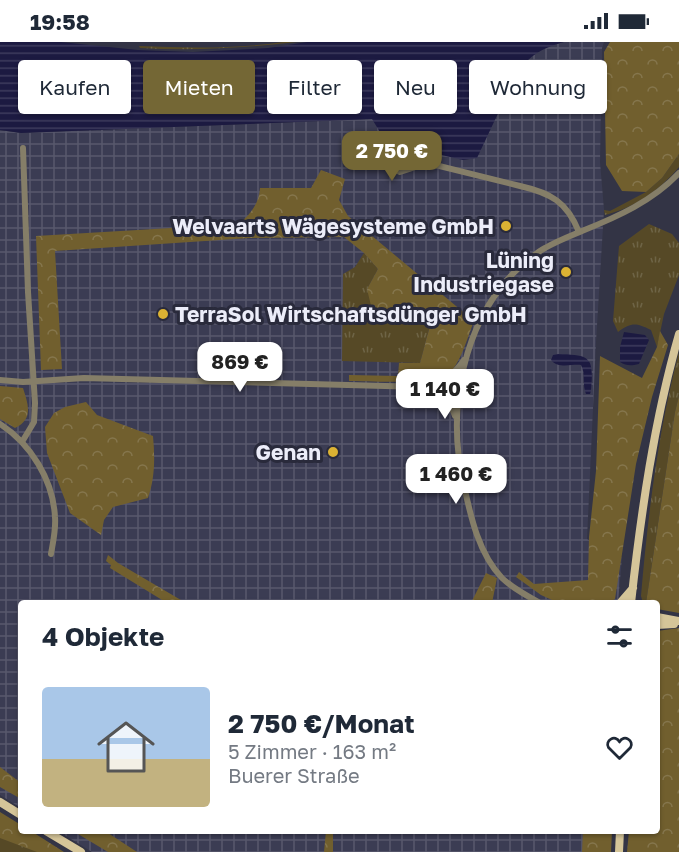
<!DOCTYPE html>
<html lang="de">
<meta charset="utf-8">
<style>
:root{--surface:#fff;--page:#f6f6f7;--text:#1f2937;--muted:#747a83;--accent:#746735}
body{margin:0;font-family:"Golos Text",sans-serif;background:var(--page);color:var(--text);height:100vh;display:flex;flex-direction:column;font-size:22px;white-space:nowrap}
*{box-sizing:border-box;margin:0}
p{font-size:20px;color:var(--muted)}
.icon{flex:none;width:33px;height:33px;fill:none;stroke:currentColor;stroke-width:2;stroke-linecap:round;stroke-linejoin:round}
.map{position:relative;flex:1;overflow:hidden}
.drawer{position:absolute;left:18px;top:558px;width:642px;height:234px;display:flex;flex-direction:column;background:var(--surface);border-radius:6px;box-shadow:0 2px 4px #0004}
.drawer>*{flex:none}
.banner{position:absolute;left:18px;top:18px;width:644px;height:54px;display:flex;gap:12px}
.price{position:absolute;translate:-50% -51px;padding:0 14px;border-radius:12px;background:#fff;color:#222;font-size:20px;line-height:39px;filter:drop-shadow(0 2px 3px #0008)}
.price::after{content:'';position:absolute;left:50%;top:36px;width:18px;height:14px;margin-left:-9px;background:inherit;clip-path:polygon(0 0,100% 0,50% 100%)}
.price.selected{background:var(--accent);color:#fff}
ul{padding:0;list-style:none}
li{display:flex;align-items:center;gap:18px;height:150px;padding:0 24px}
li span{display:grid;place-items:center;flex:none;width:168px;height:120px;border-radius:6px;color:#555}
li>.icon{margin-inline-start:auto}
span .icon{width:72px;height:72px;fill:#fffc;stroke-width:1}
li b{font-size:26px}
h2{display:flex;justify-content:space-between;align-items:center;height:72px;padding:0 24px;font-size:26px}
.pill{padding:0 21px;border-radius:6px;background:var(--surface);box-shadow:0 2px 4px #0004;font-size:21px;line-height:54px}
.pill.selected{background:var(--accent);color:#fff}
.status{display:flex;justify-content:space-between;align-items:center;height:42px;padding:0 30px;background:var(--surface);direction:ltr}
.status svg{height:16px;fill:currentColor}
.map>svg:first-child{display:block}
.industrial{fill:url(#industrial-grid)}
.grass{fill:url(#grass-tufts)}
.forest{fill:url(#forest-crowns)}
.water{fill:url(#water-rules)}
.lines{fill:none;stroke-linecap:round;stroke-linejoin:round}
.minor{stroke:#857e68;stroke-width:6}
.major{stroke:#d5c599;stroke-width:8}
.poi-dot{fill:#dbb233;stroke:#292a3b;stroke-width:2}
.labels{text-anchor:middle;dominant-baseline:central;stroke-width:6;stroke-linejoin:round;paint-order:stroke}
.poi-label{font-size:21px;font-weight:bold;fill:#ecedf9;stroke:#292a3b;text-anchor:end}
</style>
<div class="status"><b>19:58</b><svg viewBox="0 0 49 12"><path d="M0 12V9h3v3zM5 12V6h3v6zM10 12V3h3v9zM15 12V0h3v12zM26 1h20v11H26zM47 4h2v5h-2z"/></svg></div>
<div class="map">
<svg width="679" height="810" viewBox="0 0 679 810">
<defs>
<pattern id="industrial-grid" width="8" height="8" patternUnits="userSpaceOnUse" patternTransform="scale(1.5)"><rect width="8" height="8" fill="#3b3c53"/><path d="M0 4h8M4 0v8" fill="none" stroke="#58586c"/></pattern>
<pattern id="grass-tufts" width="24" height="20" patternUnits="userSpaceOnUse" patternTransform="scale(1.5)"><rect width="24" height="20" fill="#564926"/><path d="M3 7l-1-3M5 7V3M7 7l1-3M15 17l-1-3M17 17v-4M19 17l1-3" fill="none" stroke="#6e6446"/></pattern>
<pattern id="forest-crowns" width="20" height="18" patternUnits="userSpaceOnUse" patternTransform="scale(1.5)"><rect width="20" height="18" fill="#715f2e"/><path d="M2 6a3 3 0 1 1 6 0M12 15a3 3 0 1 1 6 0" fill="none" stroke="#85764d"/></pattern>
<pattern id="water-rules" width="6" height="5" patternUnits="userSpaceOnUse" patternTransform="scale(1.5)"><rect width="6" height="5" fill="#1c1a41"/><path d="M0 2.5h6" fill="none" stroke="#3d3c5d"/></pattern>
</defs>
<rect width="100%" height="100%" fill="#333445"/>
<path class="industrial" d="M564 0H604L602 6 600 120 604 168 596 300 587 497 622 515 618 561H21V766L0 753V88L21 91 373 77 463 118 476 116 519 27 530 15 547 5Z
M58 789H605L603 810H92Z"/>
<path class="grass" d="M283 0H297C246 6 192 9 140 6L139 4C187 6 235 7 283 0Z
M679 112V125C660 148 634 166 605 173L604 168 610 169 646 150 662 136Z
M649 182 672 192 679 201V233L664 272 657 305 651 288C636 281 632 280 618 290L613 279 619 204Z
M364 211 378 227 367 247 390 278 420 270 431 274 430 284 420 321 342 319 343 232 355 225Z
M679 310V354L675 370 646 561H643L641 554C648 472 658 390 679 310Z
M0 773 21 789 61 810H0Z"/>
<path class="forest" d="M610 0H679V112L662 136 646 150 622 149 606 123 604 10Z
M321 128 345 137 339 158 348 174 474 279C468 294 460 324 447 333 432 343 369 339 349 339V333L398 334 399 321H420L430 284 431 274 420 270 390 278 374 276 367 247 378 227 364 211 344 195 250 196 55 209 62 327 41 328 36 194 239 182C251 171 259 162 260 146H311Z
M660 289 668 303 652 355 636 422 615 557 608 561H563L552 558 541 553 516 535 519 530 534 542 588 538 589 495 596 429 600 314 642 336 657 305Z
M0 344 23 346C28 362 34 377 15 386L0 377Z
M679 354V571L657 567V561H646L675 370Z
M86 360 97 373 153 394C155 416 155 436 148 456L113 465 104 478 101 493 70 471 47 411 45 385 54 371 65 365Z
M108 513 118 521 186 561H167L110 526 111 523 106 519Z
M486 531 497 536 492 561H471Z
M679 586V810H627L629 789H657V589Z
M0 725 21 741V757L0 745Z
M0 770 21 783V789H31L64 810H37L0 796Z
M73 789H105L137 810H108Z
M326 789H333V810H324Z
M583 789H612L611 810H582Z"/>
<path class="water" d="M0 0H61L138 8 193 10 268 6 307 0H564C543 6 534 11 519 27L477 116 463 118 386 100 372 77 21 91 0 88Z
M624 290 645 293 649 298 639 322C631 324 626 324 620 320V305Z
M558 312C591 313 594 315 591 349L590 352H586C582 343 586 332 581 323 571 322 558 327 551 318L553 313Z"/>
<g class="lines">
<path class="minor" d="M428 121 400 130 396 128 393 124 396 117 403 115 520 144C551 151 567 160 579 190
M0 338 23 340 84 336 460 346
M433 343C448 336 454 332 464 318
M429 344C444 353 449 358 455 374
M0 382C31 402 53 438 55 475 56 488 53 500 51 512
M22 400 34 380 35 361 28 250 23 106
M540 561C527 554 512 546 502 536 479 512 471 476 464 444 446 368 462 276 523 222 530 217 537 210 545 206 557 199 570 194 582 189 617 175 653 159 679 131"/>
<path class="major" d="M620 561 633 546
M631 561C641 471 654 379 679 292
M657 575 679 579
M657 583 674 582
M0 760 21 773
M46 789 81 810
M619 810 620 789"/>
</g>
<g class="poi-dot">
<circle cx="506" cy="184" r="6"/>
<circle cx="566" cy="230" r="6"/>
<circle cx="163" cy="272" r="6"/>
<circle cx="333" cy="410" r="6"/>
</g>
<g class="labels">
<g class="poi-label">
<text x="494" y="184">Welvaarts Wägesysteme GmbH</text>
<text x="554" y="218">Lüning<tspan x="554" dy="24">Industriegase</tspan></text>
<text x="175" y="272" text-anchor="start">TerraSol Wirtschaftsdünger GmbH</text>
<text x="321" y="410">Genan</text>
</g>
</g>
</svg>
<b class="price selected" style="left:392px;top:140px">2 750 €</b>
<b class="price" style="left:240px;top:351px">869 €</b>
<b class="price" style="left:445px;top:378px">1 140 €</b>
<b class="price" style="left:456px;top:463px">1 460 €</b>
<div class="banner">
<a class="pill">Kaufen</a>
<a class="pill selected">Mieten</a>
<a class="pill">Filter</a>
<a class="pill">Neu</a>
<a class="pill">Wohnung</a>
</div>
<section class="drawer">
<h2>4 Objekte<svg class="icon" aria-label="filters" viewBox="0 0 24 24"><path d="M4 7h16M4 17h16"/><circle cx="9" cy="7" r="2"/><circle cx="15" cy="17" r="2"/></svg></h2>
<ul>
<li><span style="background:linear-gradient(#a9c7e8 60%,#c2b280 0)"><svg class="icon" aria-label="home" viewBox="0 0 24 24"><path d="M3 11l9-7 9 7M6 9v11h12V9"/></svg></span><div><b>2 750 €/Monat</b><p>5 Zimmer · 163 m²</p><p>Buerer Straße</p></div><svg class="icon" aria-label="heart" viewBox="0 0 24 24"><path d="M12 20l-8-8c-3-5 5-10 8-4 3-6 11-1 8 4z"/></svg></li>
</ul>
</section>
</div>
